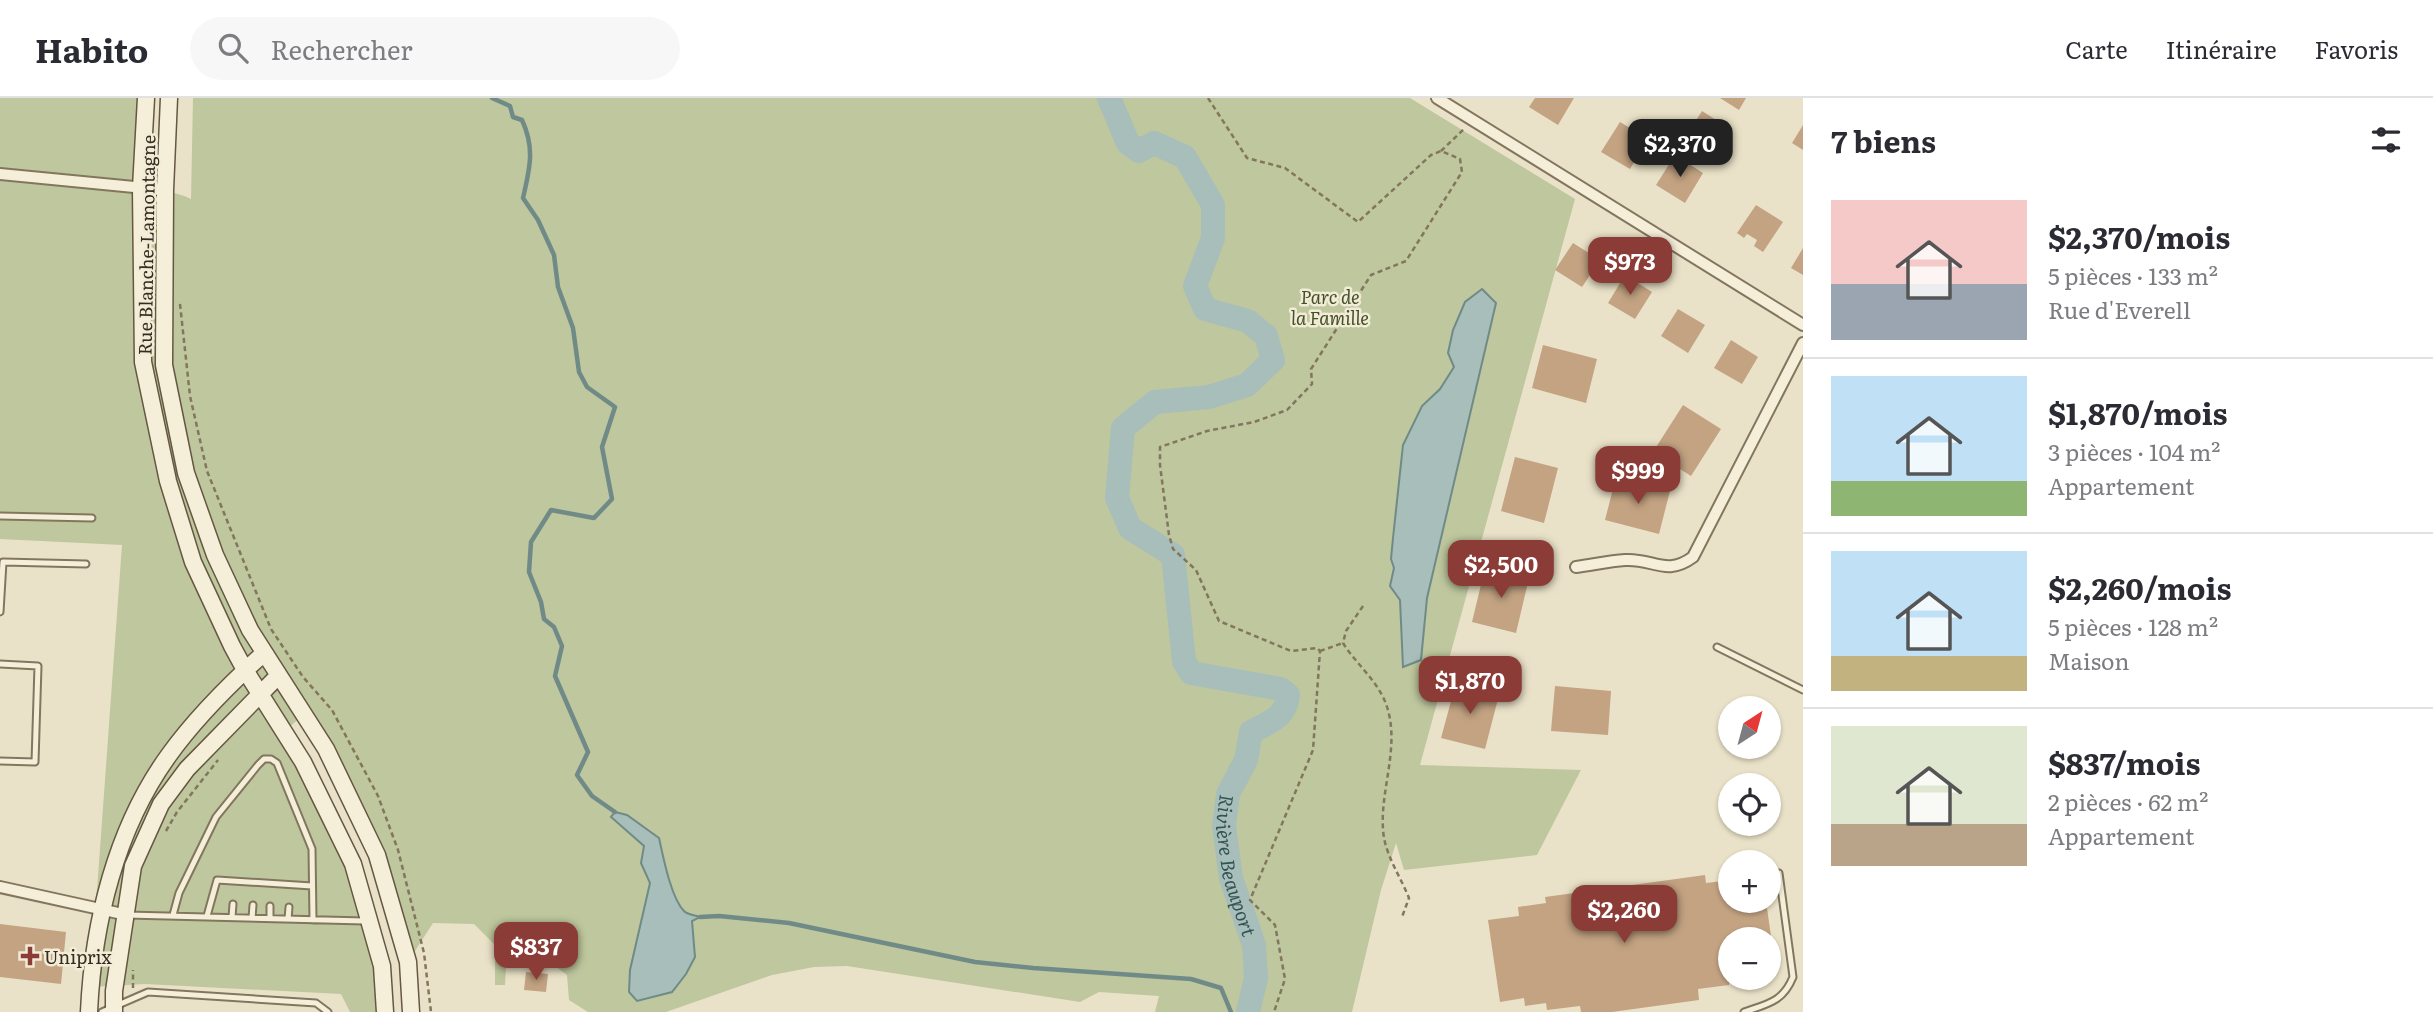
<!DOCTYPE html>
<html lang="fr">
<meta charset="utf-8">
<style>
:root{--surface:#fff;--page:#f7f7f7;--text:#2b2b33;--muted:#7c7c81;--line:#e1e1e2;--accent:#8c3c36}
body{margin:0;font-family:Literata,serif;background:var(--page);color:var(--text);height:100vh;display:flex;flex-direction:column;font-size:26px;white-space:nowrap}
*{box-sizing:border-box;margin:0}
p{font-size:23px;color:var(--muted)}
.icon{flex:none;width:38px;height:38px;fill:none;stroke:currentColor;stroke-width:2;stroke-linecap:round;stroke-linejoin:round}
.map{position:relative;flex:1;overflow:hidden}
.drawer{display:flex;flex-direction:column;background:var(--surface);width:630px}
.drawer>*{flex:none}
.needle{width:46px;rotate:36deg}
.controls{position:absolute;left:1718px;top:598px;display:grid;gap:14px}
.controls a{display:grid;place-items:center;width:63px;height:63px;border-radius:50%;background:var(--surface);box-shadow:0 2px 5px #0004;font-size:35px}
.price{position:absolute;translate:-50% -60px;padding:0 16px;border-radius:14px;background:var(--accent);color:#fff;font-size:23px;line-height:46px;filter:drop-shadow(0 2px 4px #0008)}
.price::after{content:'';position:absolute;left:50%;top:42px;width:21px;height:16px;margin-left:-10px;background:inherit;clip-path:polygon(0 0,100% 0,50% 100%)}
.price.selected{background:#222;color:#fff}
ul{padding:0;list-style:none}
li{display:flex;align-items:center;gap:21px;height:175px;padding:0 28px}
li+li{border-top:2px solid var(--line)}
li span{display:grid;place-items:center;flex:none;width:196px;height:140px;border-radius:0px;color:#555}
li>.icon{margin-inline-start:auto}
span .icon{width:84px;height:84px;fill:#fffc;stroke-width:1}
li b{font-size:30px}
h2{display:flex;justify-content:space-between;align-items:center;height:84px;padding:0 28px;font-size:30px}
header{display:flex;align-items:center;gap:42px;box-sizing:border-box;height:98px;padding:0 35px;background:var(--surface);border-bottom:2px solid var(--line)}
header strong{font-size:33px}
nav{display:flex;gap:38px;margin-inline-start:auto;font-size:24px}
.search{width:490px;height:63px;background:var(--page);display:flex;align-items:center;gap:18px;box-sizing:border-box;padding:0 24px;border-radius:38px;color:var(--muted);font-size:26px}
main{display:flex;flex:1;min-height:0}
.map>svg:first-child{display:block}
.green{fill:#bec79d}
.water{fill:#a8beba;stroke:#708b87;stroke-width:2}
.lines{fill:none;stroke-linecap:round;stroke-linejoin:round}
.stream{stroke:#708b87;stroke-width:4.5}
.river{stroke:#a8beba;stroke-width:24}
.building{fill:#c3a382}
.lane-casing{stroke:#83765f;stroke-width:9}
.street-casing{stroke:#83765f;stroke-width:14}
.secondary-casing{stroke:#655742;stroke-width:19}
.path{stroke:#83765f;stroke-width:2.5;stroke-dasharray:5 3.5;stroke-linecap:butt}
.lane{stroke:#f5efda;stroke-width:5}
.street{stroke:#f5efda;stroke-width:10}
.secondary{stroke:#f5efda;stroke-width:16}
.poi-dot{fill:#8c3c36;stroke:#f2ecd7;stroke-width:2.5}
.labels{text-anchor:middle;dominant-baseline:central;stroke-width:5;stroke-linejoin:round;paint-order:stroke}
.street-label{font-size:18px;fill:#352d21;stroke:#f2ecd7}
.park-label{font-size:18px;font-style:italic;fill:#43502a;stroke:#f2ecd7}
.poi-label{font-size:18px;fill:#352d21;stroke:#f2ecd7;text-anchor:start}
.water-label{font-size:19px;font-style:italic;fill:#325353;stroke:#f2ecd7}
</style>
<header>
<strong>Habito</strong>
<div class="search"><svg class="icon" aria-label="search" viewBox="0 0 24 24"><circle cx="10" cy="10" r="6"/><path d="M15 15l6 6"/></svg>Rechercher</div>
<nav><a>Carte</a><a>Itinéraire</a><a>Favoris</a></nav>
</header>
<main>
<div class="map">
<svg width="1803" height="914" viewBox="0 0 1803 914">
<rect width="100%" height="100%" fill="#eae2c8"/>
<path class="green" d="M0 0H146L141 90C158 91 177 94 191 101L193 0H1410L1575 101 1420 667 1581 672 1537 757 1404 772 1396 745 1381 792 1352 914H1155L1159 898 1099 894 1080 904 847 868 814 869 772 877 666 914H588L569 902 567 877 551 865 514 863 506 869 505 887H495V847L474 826 433 825 408 864 377 757 303 617 284 634 353 766 385 914H350L341 896 145 886 90 889 122 447 0 441Z"/>
<path class="water" d="M1482 191 1496 205 1427 500 1421 562 1403 569 1400 502 1390 488 1394 470 1391 461 1393 440 1403 347 1422 308 1440 291 1454 269 1448 255 1453 232 1465 204Z
M615 714 627 717 659 740C663 758 671 800 684 813 688 817 694 817 700 819L692 823 695 859 686 876 672 894 637 903 629 894 630 872 650 785 641 765 644 748 611 719Z"/>
<g class="lines">
<path class="stream" d="M492 0 510 8 513 19 522 22C535 50 530 70 523 100L538 122 554 157 558 189 573 230 579 274 587 289 615 309 602 349 612 401 594 420 551 412 531 444 529 474 541 504 544 521 554 529 562 548 555 578 588 654 577 677 592 698 615 714
M700 819 719 818 789 825 975 864 1033 870 1191 881 1221 890 1231 914"/>
<path class="river" id="s1" d="M1109 0 1128 45 1139 53 1154 45 1185 59 1213 107V140L1195 188 1205 211 1248 223 1266 238 1273 262 1247 287 1209 299 1155 304 1123 330 1117 400 1130 430 1173 457 1184 563 1191 575 1281 591 1288 597C1286 620 1269 624 1251 634L1246 662 1228 696 1224 728 1231 780 1254 847 1256 880 1248 914"/>
</g>
<path class="building" d="M1535 0H1574L1558 27 1529 9Z
M1720 0H1746L1739 12Z
M1702 13 1729 30 1712 58 1684 41Z
M1620 24 1648 41 1630 71 1601 54Z
M1803 27V52L1792 45Z
M1675 57 1703 75 1685 105 1656 87Z
M1756 107 1783 124 1763 154 1754 148 1757 142 1747 136 1744 140 1737 135Z
M1573 145 1600 162 1582 189 1555 172Z
M1803 150V177L1791 170Z
M1625 177 1652 194 1635 221 1608 205Z
M1678 211 1705 227 1688 255 1661 238Z
M1731 242 1758 259 1742 286 1714 270Z
M1543 247 1597 261 1586 305 1532 290Z
M1683 307 1721 331 1691 378 1653 354Z
M1515 359 1558 370 1544 425 1501 413Z
M1616 379 1670 393 1659 436 1605 422Z
M1485 470 1529 480 1516 535 1472 524Z
M1456 585 1499 597 1485 651 1441 640Z
M1555 588 1611 593 1608 637 1551 633Z
M1705 777 1706 785 1731 782V803H1766L1775 866H1769V842H1731L1729 887 1698 891 1699 902 1612 914H1581L1580 908 1547 912 1546 905 1525 908 1524 900 1500 904 1488 822 1519 818 1518 809 1546 805 1545 799Z
M0 826 66 834 61 886 0 879Z
M526 874 548 876 546 894 524 892Z"/>
<g class="lines">
<g class="lane-casing">
<path id="lane" d="M0 418 92 420
M0 514 3 464 86 466
M1717 549 1803 592
M0 566 38 568 35 664 0 663
M127 817 365 823
M173 817 179 795 216 719 258 667 264 661H271L277 665 312 751 313 822
M207 818 217 782 312 788
M232 819 233 806
M252 820 253 807
M270 820V808
M288 821 289 809
M102 914 148 894 316 905 328 914
M1744 914C1767 906 1783 904 1793 879L1779 775"/>
</g>
<g class="street-casing">
<path id="street" d="M1437 0 1803 227
M0 76 165 92
M1576 469C1592 467 1609 463 1625 462 1653 460 1666 479 1693 459L1803 245
M0 789 127 817"/>
</g>
<g class="secondary-casing">
<path id="secondary" d="M146 0 141 90 143 264 168 383 193 464 232 548 245 572 303 664 353 766 382 868 385 914
M169 0 165 92 164 267 186 375 215 457 250 532 326 651 377 757 408 864 411 914
M89 914C93 825 116 730 169 657 194 622 232 584 264 555
M114 914V893L133 768 161 706 187 671 278 578"/>
</g>
<path class="path" d="M1208 0 1247 60 1285 70 1358 124 1431 57 1441 53 1460 61 1462 74 1406 163 1371 177 1311 271 1312 286 1287 312 1254 324 1207 333 1160 349V367L1169 437 1173 451 1196 472 1219 523 1291 553 1317 550 1320 553 1313 652 1250 802 1275 827 1285 881 1274 914
M1441 53 1464 31
M180 206 190 298 207 373 271 531 303 579 332 612 378 698 398 752 424 855 431 914
M1363 508 1346 533 1343 545C1356 566 1377 582 1386 606 1402 650 1377 696 1384 740 1388 761 1401 780 1409 800L1402 819
M1320 553 1343 545
M166 733 177 714 218 662
M133 890V872"/>
<use href="#lane" class="lane"/>
<use href="#street" class="street"/>
<use href="#secondary" class="secondary"/>
</g>
<path class="poi-dot" d="M26.5 847.5h7v7h7v7h-7v7h-7v-7h-7v-7h7z"/>
<g class="labels">
<g class="street-label">
<text transform="translate(146 147) rotate(-89)">Rue Blanche-Lamontagne</text>
</g>
<g class="park-label">
<text x="1330" y="198">Parc de<tspan x="1330" dy="21">la Famille</tspan></text>
</g>
<g class="poi-label">
<text x="44" y="858">Uniprix</text>
</g>
<g class="water-label">
<text stroke="none"><textPath href="#s1" startOffset="1113">Rivière Beauport</textPath></text>
</g>
</g>
</svg>
<div class="controls">
<a><svg class="needle" viewBox="-14 -14 28 28"><path d="M0-13l5 13h-10z" fill="#e53935"/><path d="M0 13l5-13h-10z" fill="#7c7c81"/></svg></a>
<a><svg class="icon" aria-label="locate" viewBox="0 0 24 24"><circle cx="12" cy="12" r="6"/><path d="M12 2v4M12 18v4M2 12h4M18 12h4"/></svg></a>
<a>+</a>
<a>−</a>
</div>
<b class="price selected" style="left:1680px;top:81px">$2,370</b>
<b class="price" style="left:1630px;top:199px">$973</b>
<b class="price" style="left:1638px;top:408px">$999</b>
<b class="price" style="left:1501px;top:502px">$2,500</b>
<b class="price" style="left:1470px;top:618px">$1,870</b>
<b class="price" style="left:1624px;top:847px">$2,260</b>
<b class="price" style="left:536px;top:884px">$837</b>
</div>
<section class="drawer">
<h2>7 biens<svg class="icon" aria-label="filters" viewBox="0 0 24 24"><path d="M4 7h16M4 17h16"/><circle cx="9" cy="7" r="2"/><circle cx="15" cy="17" r="2"/></svg></h2>
<ul>
<li><span style="background:linear-gradient(#f6c9c9 60%,#9aa5b1 0)"><svg class="icon" aria-label="home" viewBox="0 0 24 24"><path d="M3 11l9-7 9 7M6 9v11h12V9"/></svg></span><div><b>$2,370/mois</b><p>5 pièces · 133 m²</p><p>Rue d'Everell</p></div></li>
<li><span style="background:linear-gradient(#bfe0f5 75%,#8fb573 0)"><svg class="icon" aria-label="home" viewBox="0 0 24 24"><path d="M3 11l9-7 9 7M6 9v11h12V9"/></svg></span><div><b>$1,870/mois</b><p>3 pièces · 104 m²</p><p>Appartement</p></div></li>
<li><span style="background:linear-gradient(#bfe0f5 75%,#c2b280 0)"><svg class="icon" aria-label="home" viewBox="0 0 24 24"><path d="M3 11l9-7 9 7M6 9v11h12V9"/></svg></span><div><b>$2,260/mois</b><p>5 pièces · 128 m²</p><p>Maison</p></div></li>
<li><span style="background:linear-gradient(#dfe7d0 70%,#b9a48a 0)"><svg class="icon" aria-label="home" viewBox="0 0 24 24"><path d="M3 11l9-7 9 7M6 9v11h12V9"/></svg></span><div><b>$837/mois</b><p>2 pièces · 62 m²</p><p>Appartement</p></div></li>
</ul>
</section>
</main>
